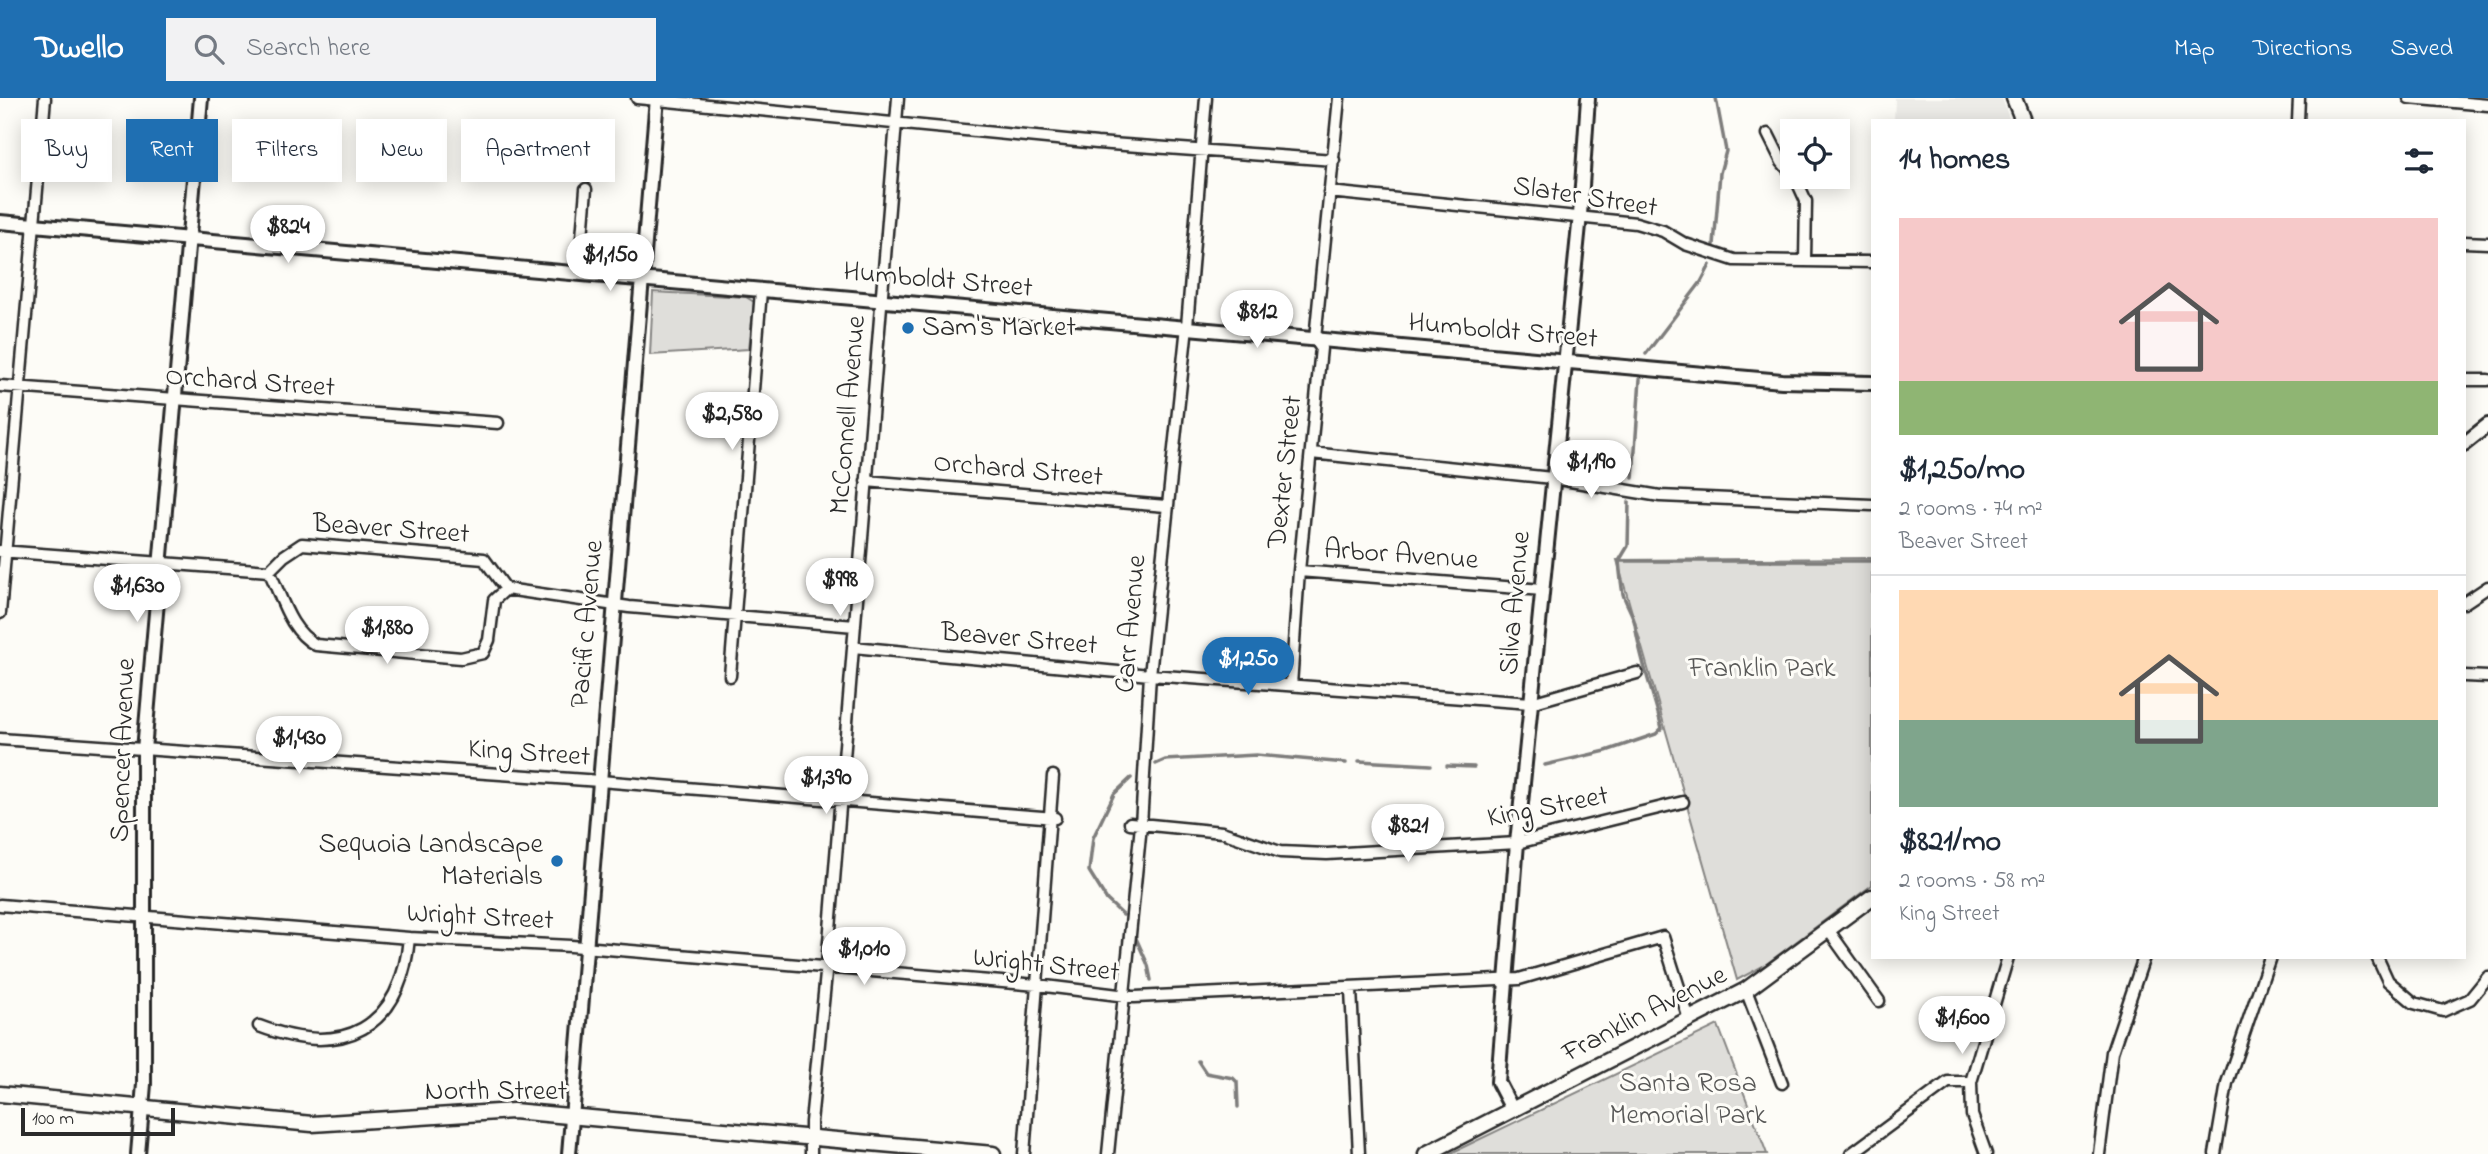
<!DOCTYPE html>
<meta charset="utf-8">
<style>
:root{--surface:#fff;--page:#f2f2f3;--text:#1f2937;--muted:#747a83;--line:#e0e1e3;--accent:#1f6fb2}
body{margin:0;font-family:"Indie Flower",sans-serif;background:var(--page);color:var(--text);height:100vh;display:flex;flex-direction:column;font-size:26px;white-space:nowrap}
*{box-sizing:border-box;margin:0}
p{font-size:23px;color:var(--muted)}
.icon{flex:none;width:38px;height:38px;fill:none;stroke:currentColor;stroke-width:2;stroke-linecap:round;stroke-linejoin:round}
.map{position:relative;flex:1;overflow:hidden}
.sheet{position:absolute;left:1871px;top:21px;width:595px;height:840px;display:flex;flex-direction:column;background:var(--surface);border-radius:0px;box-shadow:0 4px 18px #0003}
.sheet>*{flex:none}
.banner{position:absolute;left:21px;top:21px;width:665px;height:63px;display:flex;gap:14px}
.buttons{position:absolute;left:1780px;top:21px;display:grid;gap:14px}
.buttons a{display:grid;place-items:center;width:70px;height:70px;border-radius:0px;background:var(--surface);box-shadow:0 4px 18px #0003;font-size:35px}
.scale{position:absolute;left:21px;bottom:18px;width:154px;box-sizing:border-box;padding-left:7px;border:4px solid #2b2b2b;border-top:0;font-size:19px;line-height:24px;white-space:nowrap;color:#2b2b2b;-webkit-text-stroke:5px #fdfcf7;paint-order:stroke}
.price{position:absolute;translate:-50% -60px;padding:0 16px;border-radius:24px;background:#fff;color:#222;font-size:23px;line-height:46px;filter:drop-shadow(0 2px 4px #0008)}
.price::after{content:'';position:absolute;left:50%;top:42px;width:21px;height:16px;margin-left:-10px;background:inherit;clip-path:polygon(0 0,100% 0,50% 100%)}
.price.on{background:var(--accent);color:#fff}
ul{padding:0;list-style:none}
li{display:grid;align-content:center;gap:14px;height:371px;padding:0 28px}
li+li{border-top:2px solid var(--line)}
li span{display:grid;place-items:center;height:217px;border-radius:0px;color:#555}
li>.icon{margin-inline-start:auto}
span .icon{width:126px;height:126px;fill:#fffc;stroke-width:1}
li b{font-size:30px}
h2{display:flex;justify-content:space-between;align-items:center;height:84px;padding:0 28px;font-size:30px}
.pill{padding:0 24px;border-radius:0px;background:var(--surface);box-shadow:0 4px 18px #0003;font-size:24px;line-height:63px}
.pill.on{background:var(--accent);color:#fff}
header{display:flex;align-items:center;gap:42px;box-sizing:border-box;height:98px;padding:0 35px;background:var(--accent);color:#fff}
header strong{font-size:33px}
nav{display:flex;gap:38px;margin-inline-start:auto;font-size:24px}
.search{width:490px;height:63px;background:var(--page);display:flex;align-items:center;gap:18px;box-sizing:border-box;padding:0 24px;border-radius:0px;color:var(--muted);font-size:26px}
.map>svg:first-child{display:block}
.built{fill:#edece8}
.green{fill:#dfdeda;stroke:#858482;stroke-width:2}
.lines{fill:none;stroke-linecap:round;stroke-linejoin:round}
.stream{stroke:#7e7d7b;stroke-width:3.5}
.minor-casing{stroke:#2b2b2b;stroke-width:15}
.tertiary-casing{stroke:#2b2b2b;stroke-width:18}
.secondary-casing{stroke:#2b2b2b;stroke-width:19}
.minor{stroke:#fdfcf7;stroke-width:10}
.tertiary{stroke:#fdfcf7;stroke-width:12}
.secondary{stroke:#fdfcf7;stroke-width:14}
.poi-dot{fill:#1f6fb2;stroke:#fdfcf7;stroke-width:2.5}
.labels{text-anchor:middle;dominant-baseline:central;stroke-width:6;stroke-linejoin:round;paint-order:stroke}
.street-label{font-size:28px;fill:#2b2b2b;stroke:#fdfcf7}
.poi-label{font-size:28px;fill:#2b2b2b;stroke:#fdfcf7;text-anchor:start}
.park-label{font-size:28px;fill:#585857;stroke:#fdfcf7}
</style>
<header>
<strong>Dwello</strong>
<div class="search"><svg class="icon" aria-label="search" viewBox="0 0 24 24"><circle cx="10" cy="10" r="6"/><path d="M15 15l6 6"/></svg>Search here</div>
<nav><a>Map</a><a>Directions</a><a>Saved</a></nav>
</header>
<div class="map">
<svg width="2488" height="1056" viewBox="0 0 2488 1056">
<rect width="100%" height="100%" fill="#fdfcf7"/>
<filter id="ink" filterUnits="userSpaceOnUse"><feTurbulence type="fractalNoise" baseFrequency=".0143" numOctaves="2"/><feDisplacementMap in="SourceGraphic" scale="14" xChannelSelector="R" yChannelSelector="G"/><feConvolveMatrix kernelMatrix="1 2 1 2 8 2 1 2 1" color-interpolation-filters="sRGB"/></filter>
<g filter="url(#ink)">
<path class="built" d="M1895 0H2002L2010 23H1894Z"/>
<path class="green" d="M653 194 746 199 754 204 749 251 650 257Z
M1872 460V787L1765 867 1737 882 1617 462Z
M1718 927 1767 1056H1449Z"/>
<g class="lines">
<path class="stream" d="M1714 147 1720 75 1726 53 1716 0
M1646 256 1701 184 1710 167
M1633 380 1640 281
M1619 463H1872
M1359 663 1431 667
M1156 666 1165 662 1256 657 1346 665
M1545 667 1606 653 1656 636 1662 630C1653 594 1640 562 1635 526 1633 516 1626 506 1623 496 1621 485 1620 474 1619 463L1628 448 1629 404
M1447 668 1474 669
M1123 817 1107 802 1089 773 1093 740 1114 696 1131 680
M1135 838 1148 867 1151 882
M1198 963 1206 975 1233 980 1237 984 1238 1009"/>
<g class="minor-casing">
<path id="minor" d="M637 0 1097 45 1334 62
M2409 0 2488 7
M2298 23 2299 0
M1768 36 1782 64 1792 76
M1795 79 1806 103 1805 162
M1329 94 1636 125 1663 133 1685 146 1734 162 1872 164
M2464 144 2488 145
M579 176 586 91
M2464 282H2488
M0 288 498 325
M1311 355 1552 380 1660 398 1872 407
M866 383 1166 408
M0 453 269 473 284 458 302 446 484 461 506 491 629 509 855 528
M269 473C282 499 289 533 316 547L461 560 483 555 489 542 494 502 506 491
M1299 473 1543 492
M2464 505 2488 489
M0 515 45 0
M853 549 1150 577 1531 605 1637 575
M730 578 761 193
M2464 578 2488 579
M1291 587 1299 473 1321 250 1315 241 1339 0
M0 641 600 683 1055 720
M1130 725 1222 734 1280 754 1327 756 1517 745 1683 704
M0 807 409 840 571 848 1037 887 1135 899 1519 881 1663 839 1689 921
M1829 833 1879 903
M2377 859 2388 883 2414 905 2443 913 2470 901 2488 879
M1351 891 1359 1056
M1746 892 1782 985
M259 928C343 960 401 932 409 840
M811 1056V1024L828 856 898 0
M1024 1056 1053 678
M1108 1056 1141 727 1150 577 1187 228 1206 0
M1851 1056 1948 984H1971
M1986 1056 1972 1017 1971 984 2008 859
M2099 1056 2112 954 2144 859
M2215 1056 2227 985 2270 859"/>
</g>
<g class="tertiary-casing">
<path id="tertiary" d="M0 124 1782 283 1872 285
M2464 346 2488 327
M1512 1011 1498 984 1517 745 1580 117 1588 0
M138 1056 144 986V652L201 0
M569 1056 657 0"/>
</g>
<g class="secondary-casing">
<path id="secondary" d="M2014 0 2023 23
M0 996 312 1026 513 1013 993 1056
M1426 1056 1746 892 1872 799"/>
</g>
<use href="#minor" class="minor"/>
<use href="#tertiary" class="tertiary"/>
<use href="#secondary" class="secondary"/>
</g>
</g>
<g class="poi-dot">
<circle cx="908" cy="230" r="7"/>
<circle cx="557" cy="763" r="7"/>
</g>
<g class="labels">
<g class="street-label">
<text transform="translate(1585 100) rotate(9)">Slater Street</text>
<text transform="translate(938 183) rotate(5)">Humboldt Street</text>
<text transform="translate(1503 234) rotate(5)">Humboldt Street</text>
<text transform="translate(250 285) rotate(4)">Orchard Street</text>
<text transform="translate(849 317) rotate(-85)">McConnell Avenue</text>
<text transform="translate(1018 373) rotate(5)">Orchard Street</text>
<text transform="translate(1286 374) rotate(-84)">Dexter Street</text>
<text transform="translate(391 432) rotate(4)">Beaver Street</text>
<text transform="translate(1401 458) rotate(4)">Arbor Avenue</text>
<text transform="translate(1516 505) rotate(-85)">Silva Avenue</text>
<text transform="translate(588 526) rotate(-85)">Pacific Avenue</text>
<text transform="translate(1132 526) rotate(-85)">Carr Avenue</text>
<text transform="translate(1019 542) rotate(5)">Beaver Street</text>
<text transform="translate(124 652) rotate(-88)">Spencer Avenue</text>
<text transform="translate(529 656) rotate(4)">King Street</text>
<text transform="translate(1548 710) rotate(-11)">King Street</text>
<text transform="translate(480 820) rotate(3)">Wright Street</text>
<text transform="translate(1046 868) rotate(6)">Wright Street</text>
<text transform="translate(1645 917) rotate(-27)">Franklin Avenue</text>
<text x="496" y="994">North Street</text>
</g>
<g class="poi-label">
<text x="922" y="230">Sam's Market</text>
<text x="543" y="747" text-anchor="end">Sequoia Landscape<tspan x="543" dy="32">Materials</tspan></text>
</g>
<g class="park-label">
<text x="1762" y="571">Franklin Park</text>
<text x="1688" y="986">Santa Rosa<tspan x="1688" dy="32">Memorial Park</tspan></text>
</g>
</g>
</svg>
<div class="buttons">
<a><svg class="icon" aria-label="locate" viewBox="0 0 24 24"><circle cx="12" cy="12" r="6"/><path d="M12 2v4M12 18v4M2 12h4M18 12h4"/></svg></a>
</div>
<div class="scale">100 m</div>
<b class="price" style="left:288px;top:167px">$824</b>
<b class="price" style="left:610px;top:195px">$1,150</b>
<b class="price" style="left:1257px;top:252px">$812</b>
<b class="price" style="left:732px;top:354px">$2,580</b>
<b class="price" style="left:1591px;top:402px">$1,190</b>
<b class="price" style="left:840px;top:520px">$998</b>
<b class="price" style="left:137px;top:526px">$1,630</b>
<b class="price" style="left:387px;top:568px">$1,880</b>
<b class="price on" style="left:1248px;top:599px">$1,250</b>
<b class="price" style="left:299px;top:678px">$1,430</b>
<b class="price" style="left:826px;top:718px">$1,390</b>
<b class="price" style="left:1408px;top:766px">$821</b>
<b class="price" style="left:864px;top:889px">$1,010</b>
<b class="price" style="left:1962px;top:958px">$1,600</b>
<div class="banner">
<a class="pill">Buy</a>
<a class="pill on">Rent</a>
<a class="pill">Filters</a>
<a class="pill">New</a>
<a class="pill">Apartment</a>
</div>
<section class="sheet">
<h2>14 homes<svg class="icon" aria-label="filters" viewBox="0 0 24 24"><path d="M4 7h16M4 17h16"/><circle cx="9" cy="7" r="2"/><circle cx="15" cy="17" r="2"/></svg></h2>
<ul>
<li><span style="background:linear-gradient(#f6c9c9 75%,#8fb573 0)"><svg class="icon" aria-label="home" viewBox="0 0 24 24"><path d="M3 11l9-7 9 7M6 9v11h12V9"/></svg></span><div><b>$1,250/mo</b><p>2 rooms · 74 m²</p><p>Beaver Street</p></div></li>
<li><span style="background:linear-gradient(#ffd9b3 60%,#7fa58c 0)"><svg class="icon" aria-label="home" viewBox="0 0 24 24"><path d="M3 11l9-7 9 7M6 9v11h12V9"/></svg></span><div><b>$821/mo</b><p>2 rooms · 58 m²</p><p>King Street</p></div></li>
</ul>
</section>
</div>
